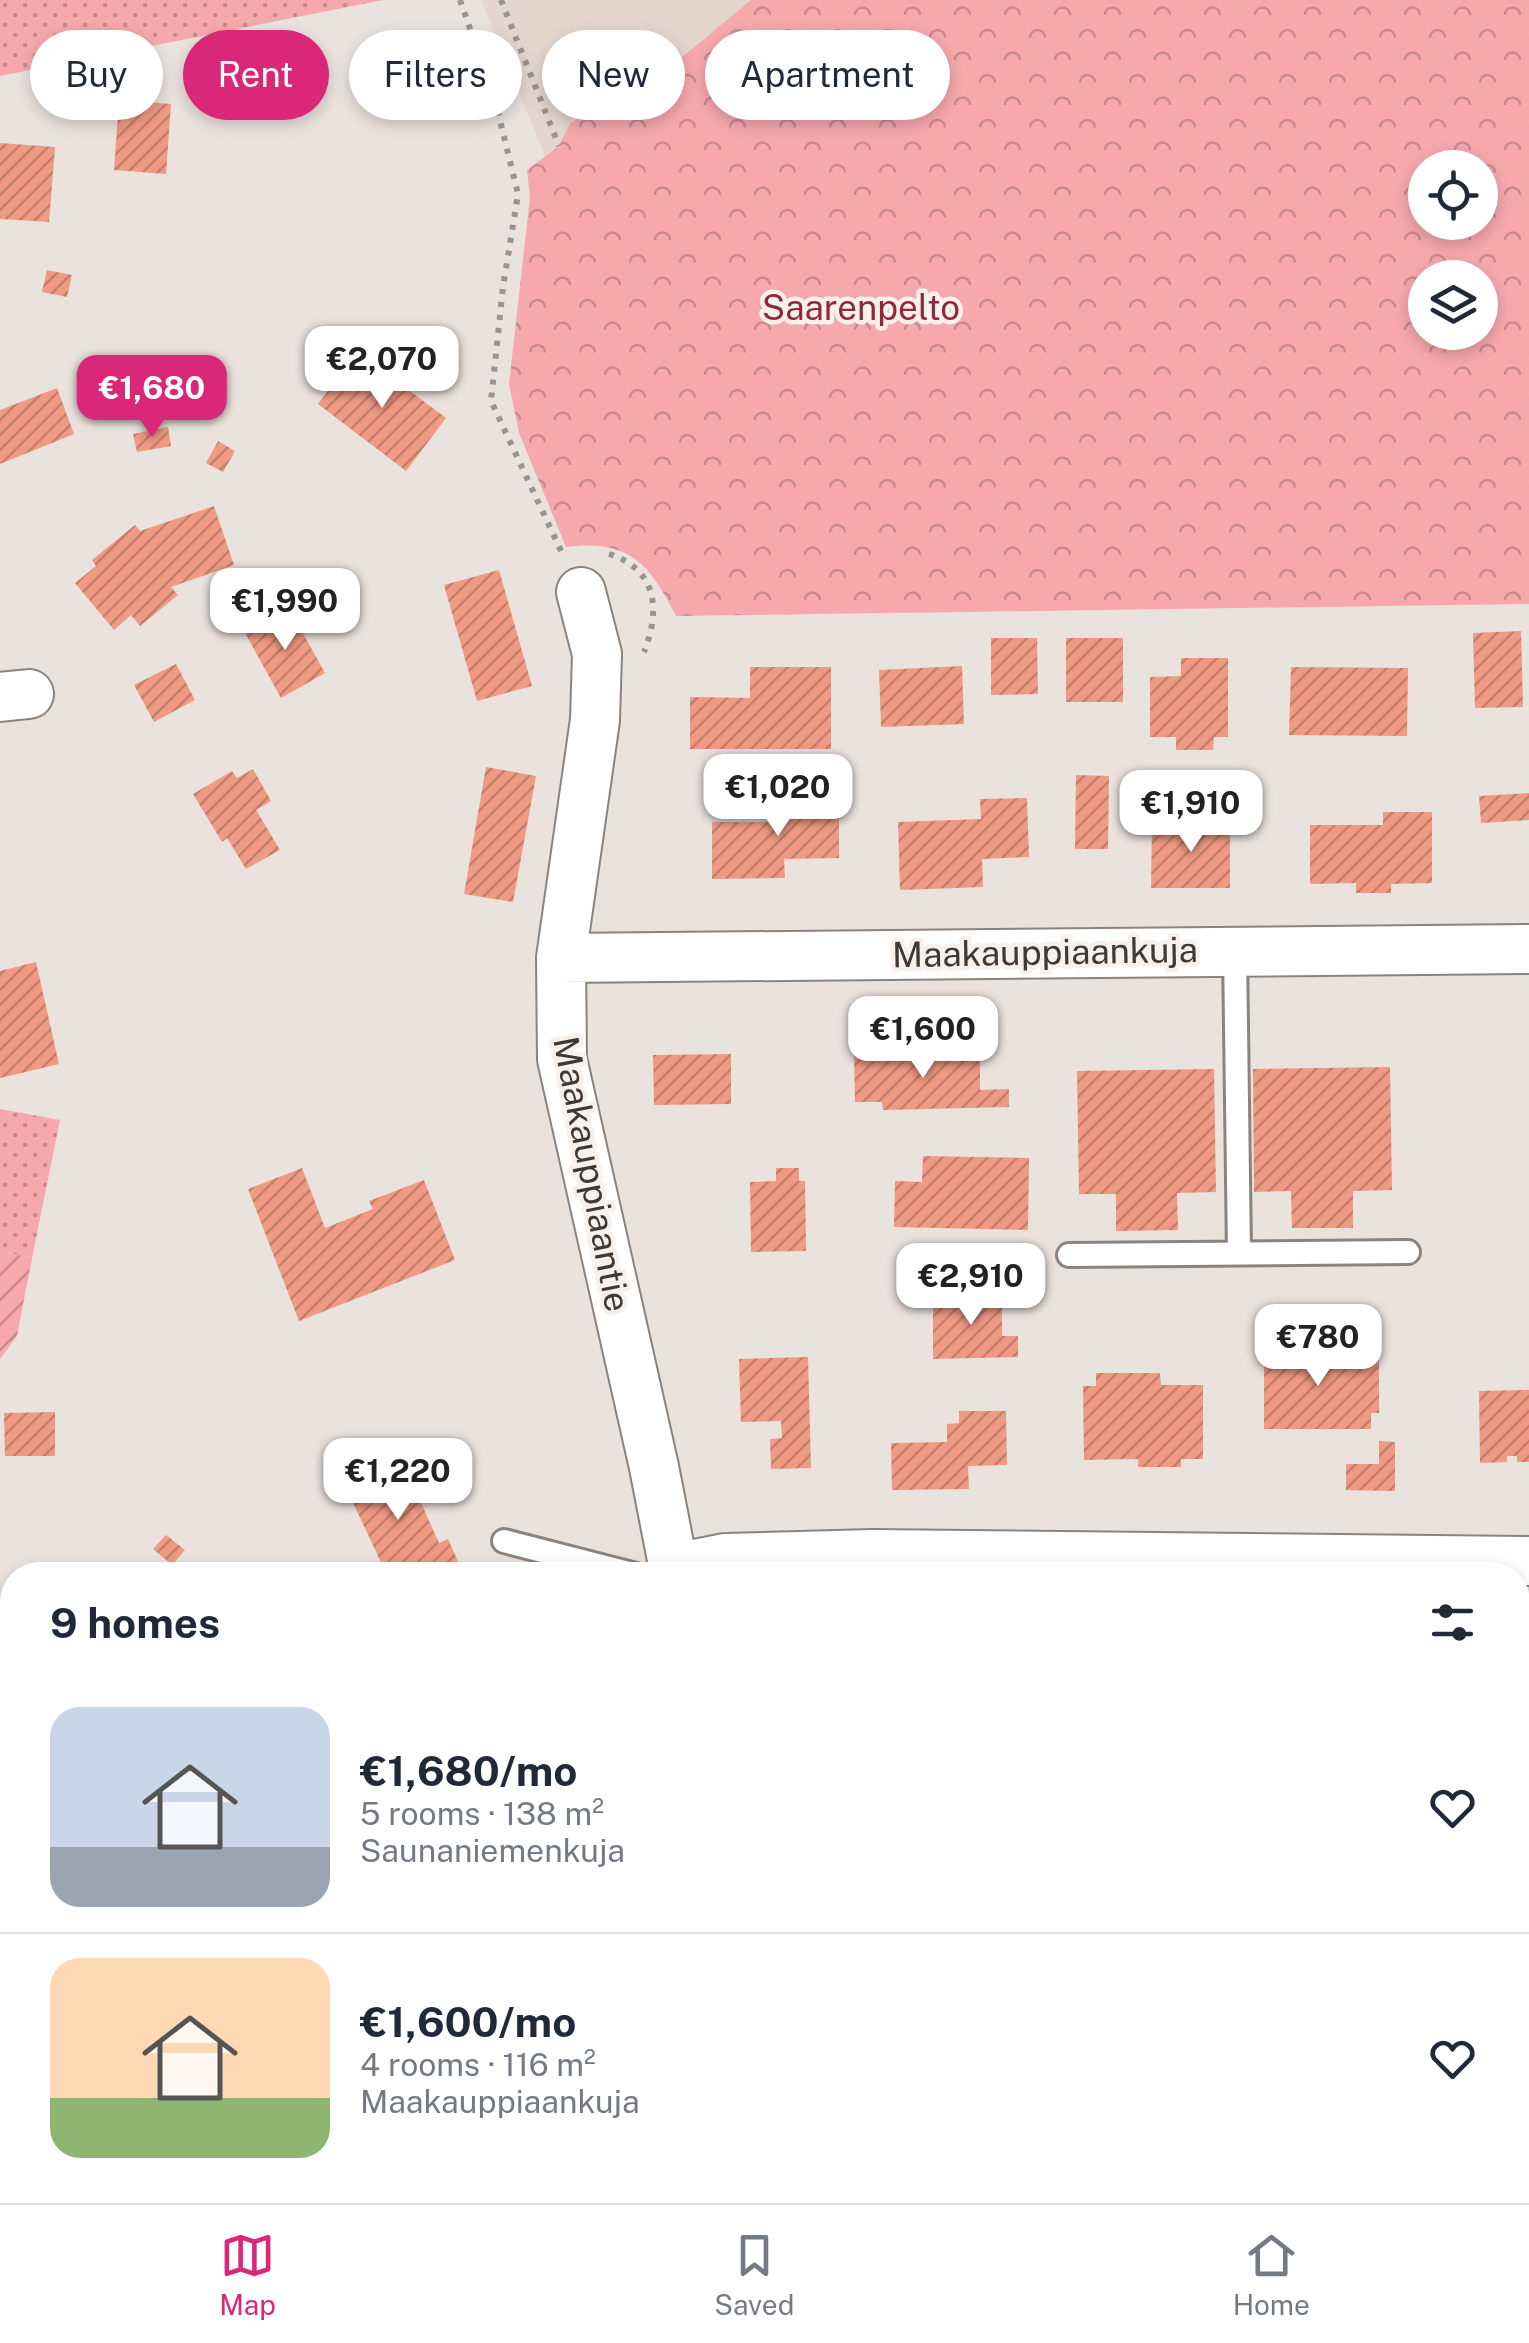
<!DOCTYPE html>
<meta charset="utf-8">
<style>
:root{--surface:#fff;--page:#f6f6f7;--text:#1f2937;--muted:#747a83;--line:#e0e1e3;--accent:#db2777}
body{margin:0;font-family:"Public Sans",sans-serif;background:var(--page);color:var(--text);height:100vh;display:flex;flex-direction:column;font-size:38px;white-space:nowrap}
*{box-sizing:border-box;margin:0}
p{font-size:32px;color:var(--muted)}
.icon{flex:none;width:55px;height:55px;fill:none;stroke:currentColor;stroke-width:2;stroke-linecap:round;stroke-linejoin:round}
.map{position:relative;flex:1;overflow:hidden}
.sheet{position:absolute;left:0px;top:1562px;width:1530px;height:642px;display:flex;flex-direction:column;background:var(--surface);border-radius:40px 40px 0 0;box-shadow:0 5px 15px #0003}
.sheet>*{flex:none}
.hud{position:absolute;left:30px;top:30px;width:1000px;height:90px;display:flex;gap:20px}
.fabs{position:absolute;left:1408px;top:150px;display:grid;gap:20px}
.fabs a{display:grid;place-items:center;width:90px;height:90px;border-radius:50%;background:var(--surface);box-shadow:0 5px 15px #0003;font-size:50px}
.price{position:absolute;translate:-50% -85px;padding:0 22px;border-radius:20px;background:#fff;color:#222;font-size:32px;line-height:65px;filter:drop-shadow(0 2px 5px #0008)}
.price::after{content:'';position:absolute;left:50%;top:60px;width:30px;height:22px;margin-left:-15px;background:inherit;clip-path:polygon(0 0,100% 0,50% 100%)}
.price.on{background:var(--accent);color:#fff}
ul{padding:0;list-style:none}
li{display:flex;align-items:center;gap:30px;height:250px;padding:0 50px}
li+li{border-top:2px solid var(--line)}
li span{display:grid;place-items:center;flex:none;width:280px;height:200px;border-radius:30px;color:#555}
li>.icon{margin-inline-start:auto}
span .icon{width:120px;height:120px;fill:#fffc;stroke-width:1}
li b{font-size:42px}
h2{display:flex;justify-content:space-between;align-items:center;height:120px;padding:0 50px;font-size:42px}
.pill{padding:0 35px;border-radius:45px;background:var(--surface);box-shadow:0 5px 15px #0003;font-size:35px;line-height:90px}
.pill.on{background:var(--accent);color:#fff}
.tabs{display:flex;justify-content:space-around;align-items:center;height:140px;border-top:2px solid var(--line);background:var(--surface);font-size:28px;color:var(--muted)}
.tabs a{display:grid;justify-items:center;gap:5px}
.tabs .on{color:var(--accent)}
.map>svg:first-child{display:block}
.built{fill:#e4d6cc}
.grass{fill:url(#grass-dots)}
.park{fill:url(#park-crowns);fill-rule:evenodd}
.garden{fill:url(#garden-furrows)}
.building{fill:url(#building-hatch)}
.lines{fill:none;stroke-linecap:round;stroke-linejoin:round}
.lane-casing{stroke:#8a837e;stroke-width:28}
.street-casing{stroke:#8a837e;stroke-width:52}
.secondary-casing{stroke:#8a837e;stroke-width:60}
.path{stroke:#9a9490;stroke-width:6;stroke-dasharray:5 8;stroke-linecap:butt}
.lane{stroke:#fff;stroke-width:22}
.street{stroke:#fff;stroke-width:48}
.secondary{stroke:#fff;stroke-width:55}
.labels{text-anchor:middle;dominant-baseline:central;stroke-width:9;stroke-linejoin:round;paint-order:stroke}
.park-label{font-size:35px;fill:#91283a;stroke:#f7f0eb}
.street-label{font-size:35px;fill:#3c3937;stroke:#f7f0eb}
</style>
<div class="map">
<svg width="1529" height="2203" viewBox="0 0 1529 2203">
<defs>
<pattern id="grass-dots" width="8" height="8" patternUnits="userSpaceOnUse" patternTransform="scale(2.5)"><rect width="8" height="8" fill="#f7a8ad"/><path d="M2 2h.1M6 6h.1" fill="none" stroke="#c98a8e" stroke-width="1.8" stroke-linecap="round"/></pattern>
<pattern id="park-crowns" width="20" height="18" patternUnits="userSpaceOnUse" patternTransform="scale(2.5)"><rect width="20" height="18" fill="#f7a8ad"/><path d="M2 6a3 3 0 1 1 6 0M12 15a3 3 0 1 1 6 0" fill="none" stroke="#c98a8e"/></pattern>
<pattern id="garden-furrows" width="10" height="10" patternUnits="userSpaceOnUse" patternTransform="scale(2.5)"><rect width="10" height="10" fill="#f7a8ad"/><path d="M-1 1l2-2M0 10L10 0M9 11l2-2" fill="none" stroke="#c98a8e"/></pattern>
<pattern id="building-hatch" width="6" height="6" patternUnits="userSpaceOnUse" patternTransform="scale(2.5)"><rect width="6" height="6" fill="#f19a83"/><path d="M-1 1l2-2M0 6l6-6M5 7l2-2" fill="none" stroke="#c47f6c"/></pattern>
</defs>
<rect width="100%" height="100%" fill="#eae2dd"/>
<path class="built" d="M481 0H751L664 72 570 123 559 146 545 156Z"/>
<path class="grass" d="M0 0H383L0 76Z
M0 1109 60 1120 32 1258 0 1251Z"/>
<path class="park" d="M751 0H1529V604L676 616C649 563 629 539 566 547L519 433 509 384 530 197 527 170 559 146 570 123 664 72ZM1425 168H1480V222H1425ZM1425 278H1480V332H1425Z"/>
<path class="garden" d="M0 1251 32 1258 17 1336 0 1359Z"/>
<path class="building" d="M119 100 171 104 166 174 114 170Z
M0 143 55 147 49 222 0 219Z
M47 270 72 275 67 297 42 292Z
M358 352 446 418 406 471 318 404Z
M57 388 74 434 0 464V410Z
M168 427 171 446 137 452 133 434Z
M218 441 235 451 223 472 206 463Z
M214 506 234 565 171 587 178 595 140 626 131 615 114 630 75 583 96 566 92 560 135 525 140 531Z
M499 570 532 686 477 701 444 585Z
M289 608 325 673 281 698 245 633Z
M1521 631 1523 707 1475 708 1473 633Z
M991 638H1037L1038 694 991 695Z
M1066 638H1123V702H1066Z
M1181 658H1228V737H1214L1213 750H1176V737H1150V677L1181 676Z
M176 664 195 700 154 722 134 685Z
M962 666 964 724 881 727 879 670Z
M750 667H831V749H690V697L750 698Z
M1291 667 1408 668 1407 736 1289 735Z
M486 767 536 776 513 902 464 894Z
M253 769 271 801 256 810 280 850 246 869 227 838 222 842 193 794 232 771 237 778Z
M1076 775 1109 776 1108 849H1075Z
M839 793V858L784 859 785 878 712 879V822H785V794Z
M1529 793V820L1481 823 1479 796Z
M1027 798 1029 857 982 859 983 887 900 890 898 822 981 819 980 799Z
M1383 812H1432V883L1391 884V893H1356V883L1310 884V825H1383Z
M1152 821 1230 822V888H1151Z
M36 962 59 1064 0 1078V971Z
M859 1046H884V1053L980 1052V1090L1009 1089V1107L883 1110 882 1102H855L854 1054H859Z
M731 1054V1104L654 1105 653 1055Z
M1390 1067 1392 1190 1353 1191V1228H1292L1291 1191 1254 1192 1253 1069Z
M1214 1069 1216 1192 1177 1193 1178 1230 1116 1231V1194H1079L1077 1071Z
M923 1156 1029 1158 1028 1230 894 1227 895 1181 922 1182Z
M302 1168 325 1228 373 1209 369 1201 424 1180 455 1260 299 1321 248 1189Z
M776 1168H799V1181H805L806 1251 751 1252 750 1182 776 1181Z
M990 1285V1301L1002 1300V1336H1018V1357L933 1359V1302L966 1301V1286Z
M1299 1337 1322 1341V1360H1379V1413H1371V1429H1264V1361H1269V1340L1294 1341Z
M808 1357 811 1468 771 1469 770 1439 782 1438 781 1421 741 1422 739 1359Z
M1096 1373H1160L1161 1385H1203V1459H1181V1467H1138V1459L1084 1460 1083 1386H1096Z
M1529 1390V1462H1517V1456H1507V1462L1480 1463 1479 1391Z
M959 1411H1006L1007 1465 968 1466 969 1489 892 1490 891 1443 947 1442V1424L959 1423Z
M55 1412V1456H5L4 1413Z
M1379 1441 1395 1442V1491L1346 1490V1464H1379Z
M372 1463 378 1477 404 1466 409 1468 419 1489 417 1494 439 1543 448 1539 460 1566 440 1575H397L393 1567 385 1571 341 1477Z
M166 1535 185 1550 172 1565 153 1549Z
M1518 1640H1529V1726H1518Z
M1518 1763H1529V1799L1518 1800Z
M1529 1849V1936H1518V1850Z
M0 1939 12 1941V1991L0 1988Z
M651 2192H728L734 2196 729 2203H644Z
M957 2192H1002V2203H957Z
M1217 2192H1265V2203H1217Z
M1422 2192H1465V2203H1422Z"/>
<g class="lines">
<g class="lane-casing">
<path id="lane" d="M1235 950 1239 1253
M1069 1255 1408 1252
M504 1541 636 1575"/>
</g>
<g class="street-casing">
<path id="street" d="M581 592 597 654 595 720 561 958 562 1059 654 1467 675 1575
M0 697 29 694
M561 958 1529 949
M675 1568 725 1558 872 1554 1529 1561
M795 2192 801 2203"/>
</g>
<g class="secondary-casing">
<path id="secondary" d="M0 2134 12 2129
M503 2192 524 2203"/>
</g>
<path class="path" d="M460 0 495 100 518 194 503 287 491 401 562 553
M501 0 559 146
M609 554C657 569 661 610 644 652
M404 2192 438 2203"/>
<use href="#lane" class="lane"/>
<use href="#street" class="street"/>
<use href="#secondary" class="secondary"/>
</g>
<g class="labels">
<g class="park-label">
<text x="861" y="307">Saarenpelto</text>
</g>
<g class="street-label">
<text transform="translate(1045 952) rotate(-1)">Maakauppiaankuja</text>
<text transform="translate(592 1174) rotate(79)">Maakauppiaantie</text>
</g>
</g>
</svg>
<div class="fabs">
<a><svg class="icon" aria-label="locate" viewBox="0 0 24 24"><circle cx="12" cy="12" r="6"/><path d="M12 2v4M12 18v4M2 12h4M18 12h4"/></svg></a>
<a><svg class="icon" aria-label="layers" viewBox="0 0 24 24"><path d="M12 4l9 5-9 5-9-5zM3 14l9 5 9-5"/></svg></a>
</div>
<b class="price" style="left:382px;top:411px">€2,070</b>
<b class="price on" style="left:152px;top:440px">€1,680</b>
<b class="price" style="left:285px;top:653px">€1,990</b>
<b class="price" style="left:778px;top:839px">€1,020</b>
<b class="price" style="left:1191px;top:855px">€1,910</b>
<b class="price" style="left:923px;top:1081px">€1,600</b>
<b class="price" style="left:971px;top:1328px">€2,910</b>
<b class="price" style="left:1318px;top:1389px">€780</b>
<b class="price" style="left:398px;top:1523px">€1,220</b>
<div class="hud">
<a class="pill">Buy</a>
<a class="pill on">Rent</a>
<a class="pill">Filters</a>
<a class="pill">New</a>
<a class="pill">Apartment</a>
</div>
<section class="sheet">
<h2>9 homes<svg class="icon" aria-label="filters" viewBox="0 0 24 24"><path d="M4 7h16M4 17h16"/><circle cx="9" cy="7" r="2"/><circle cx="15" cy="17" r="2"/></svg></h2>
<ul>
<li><span style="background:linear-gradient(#c9d6e8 70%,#9aa5b1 0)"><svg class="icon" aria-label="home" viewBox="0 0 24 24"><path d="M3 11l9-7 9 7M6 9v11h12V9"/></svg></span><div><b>€1,680/mo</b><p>5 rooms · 138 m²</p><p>Saunaniemenkuja</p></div><svg class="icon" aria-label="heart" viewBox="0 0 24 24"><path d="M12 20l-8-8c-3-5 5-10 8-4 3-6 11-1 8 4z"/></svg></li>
<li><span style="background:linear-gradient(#ffd9b3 70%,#8fb573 0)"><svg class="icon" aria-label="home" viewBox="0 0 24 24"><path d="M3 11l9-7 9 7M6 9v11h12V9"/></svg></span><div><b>€1,600/mo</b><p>4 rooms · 116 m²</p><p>Maakauppiaankuja</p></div><svg class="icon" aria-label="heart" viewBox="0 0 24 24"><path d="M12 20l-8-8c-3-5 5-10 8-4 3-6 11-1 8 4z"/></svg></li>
</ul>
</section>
</div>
<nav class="tabs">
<a class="on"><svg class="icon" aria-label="map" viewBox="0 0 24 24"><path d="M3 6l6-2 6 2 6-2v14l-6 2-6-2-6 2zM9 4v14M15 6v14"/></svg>Map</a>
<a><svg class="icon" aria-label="saved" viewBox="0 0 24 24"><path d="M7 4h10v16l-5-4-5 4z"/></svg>Saved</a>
<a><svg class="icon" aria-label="home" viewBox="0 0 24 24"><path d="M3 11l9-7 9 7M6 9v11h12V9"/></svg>Home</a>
</nav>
